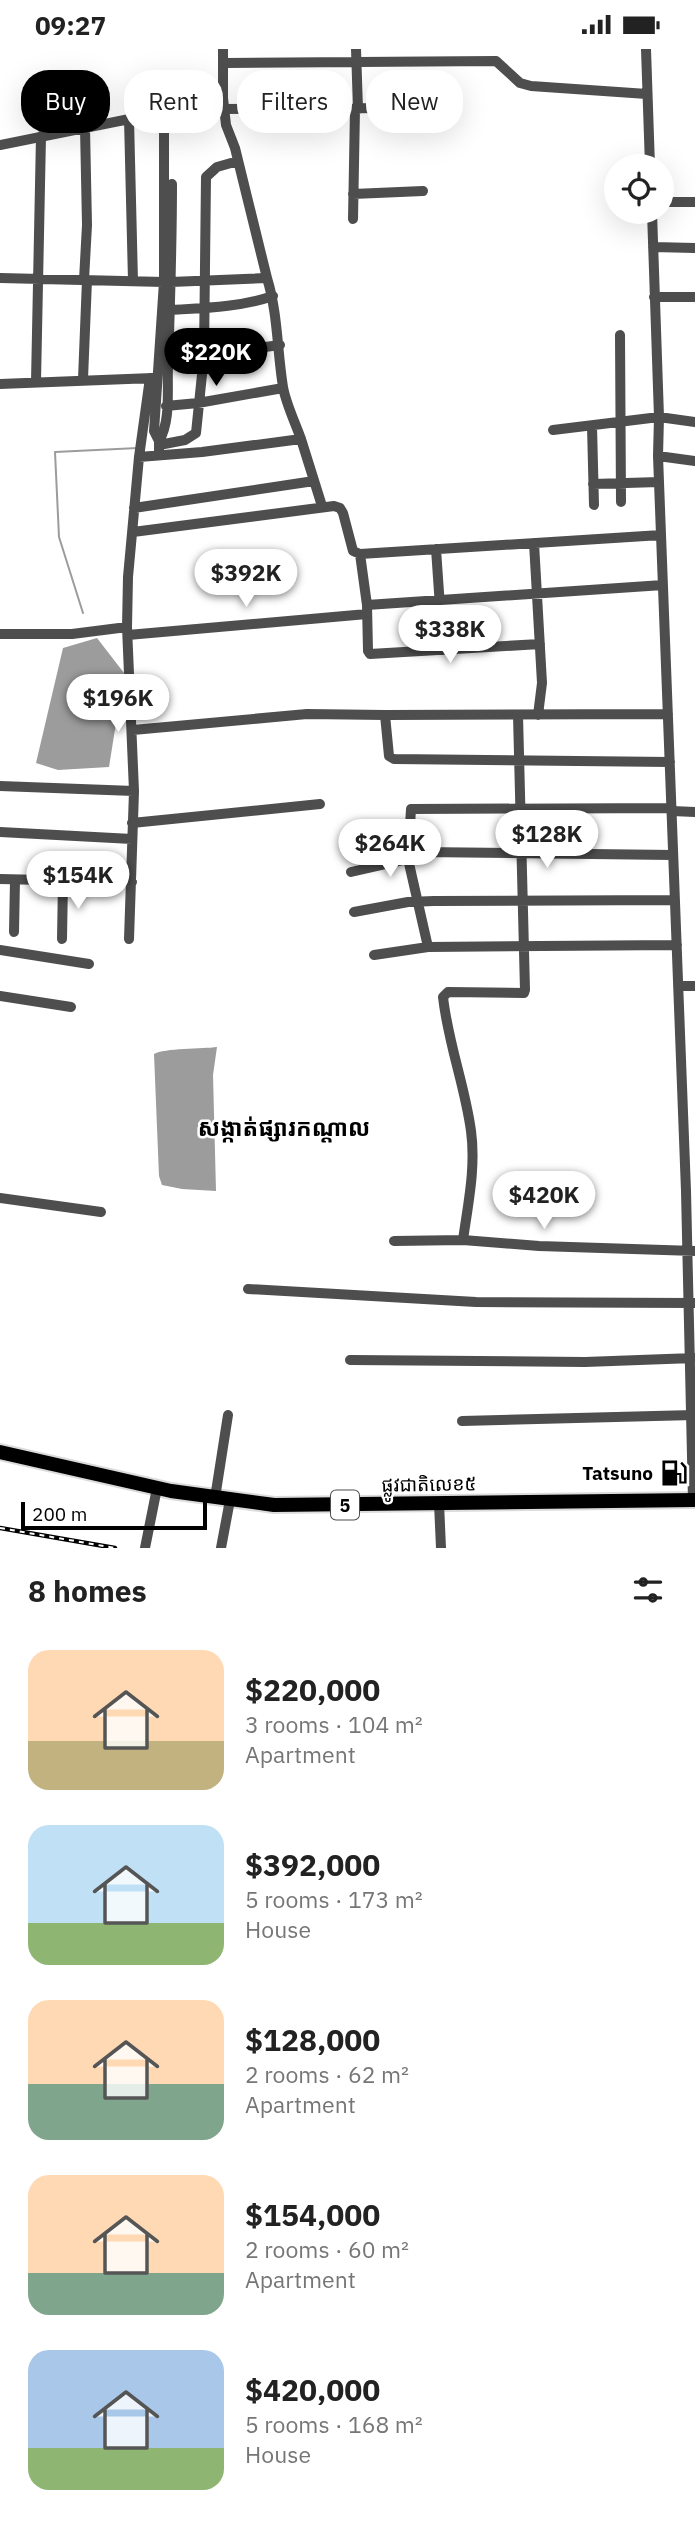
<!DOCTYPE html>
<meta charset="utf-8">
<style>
:root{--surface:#fff;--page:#f6f6f6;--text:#222;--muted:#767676;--accent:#000}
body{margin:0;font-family:"IBM Plex Sans","Noto Sans Khmer",sans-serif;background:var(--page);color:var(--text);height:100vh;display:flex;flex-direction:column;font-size:26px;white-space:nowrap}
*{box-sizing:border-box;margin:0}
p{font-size:23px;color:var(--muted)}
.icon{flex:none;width:38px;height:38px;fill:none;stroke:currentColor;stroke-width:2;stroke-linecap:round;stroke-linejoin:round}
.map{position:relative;height:1499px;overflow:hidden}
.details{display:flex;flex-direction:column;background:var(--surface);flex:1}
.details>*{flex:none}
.hud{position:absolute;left:21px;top:21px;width:654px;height:63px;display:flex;gap:14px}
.tools{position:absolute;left:604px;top:105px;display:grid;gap:14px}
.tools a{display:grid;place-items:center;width:70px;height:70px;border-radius:50%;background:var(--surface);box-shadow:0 7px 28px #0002;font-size:35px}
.scale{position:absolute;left:21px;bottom:18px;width:186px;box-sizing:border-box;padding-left:7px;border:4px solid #000;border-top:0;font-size:19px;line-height:24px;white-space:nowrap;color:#000;-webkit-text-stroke:5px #fff;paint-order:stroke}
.price{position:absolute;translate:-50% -60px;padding:0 16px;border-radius:24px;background:#fff;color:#222;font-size:23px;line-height:46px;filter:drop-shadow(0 2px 4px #0008)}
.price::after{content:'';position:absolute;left:50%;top:42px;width:21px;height:16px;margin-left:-10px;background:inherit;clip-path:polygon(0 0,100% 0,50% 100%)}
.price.active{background:var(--accent);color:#fff}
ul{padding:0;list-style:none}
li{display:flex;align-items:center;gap:21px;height:175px;padding:0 28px}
li span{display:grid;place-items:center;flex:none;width:196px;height:140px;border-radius:21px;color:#555}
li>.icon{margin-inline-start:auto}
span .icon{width:84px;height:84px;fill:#fffc;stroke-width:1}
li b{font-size:30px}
h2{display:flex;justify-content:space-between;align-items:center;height:84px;padding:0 28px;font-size:30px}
.pill{padding:0 24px;border-radius:28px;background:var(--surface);box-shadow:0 7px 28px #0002;font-size:24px;line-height:63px}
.pill.active{background:var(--accent);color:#fff}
.status{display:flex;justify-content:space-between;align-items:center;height:49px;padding:0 35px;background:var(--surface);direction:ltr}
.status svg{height:19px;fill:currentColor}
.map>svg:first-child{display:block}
.water{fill:#9c9c9c}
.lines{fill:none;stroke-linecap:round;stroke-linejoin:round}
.stream{stroke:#9c9c9c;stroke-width:2}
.highway-casing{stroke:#dbdbdb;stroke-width:18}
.minor{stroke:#4e4e4e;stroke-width:10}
.highway{stroke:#000;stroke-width:14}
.rail-casing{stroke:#000;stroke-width:4.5}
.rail{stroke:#fff;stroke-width:2;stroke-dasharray:5;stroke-linecap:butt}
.labels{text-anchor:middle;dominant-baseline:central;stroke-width:5;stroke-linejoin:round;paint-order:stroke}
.shield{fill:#fff;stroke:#4c4c4c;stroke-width:2}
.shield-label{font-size:18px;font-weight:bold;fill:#000}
.poi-label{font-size:19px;font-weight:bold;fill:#000;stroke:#fff;text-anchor:end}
.street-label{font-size:19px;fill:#000;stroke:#fff}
.quarter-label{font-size:23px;font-weight:bold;fill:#000;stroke:#fff}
</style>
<div class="status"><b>09:27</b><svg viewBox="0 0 49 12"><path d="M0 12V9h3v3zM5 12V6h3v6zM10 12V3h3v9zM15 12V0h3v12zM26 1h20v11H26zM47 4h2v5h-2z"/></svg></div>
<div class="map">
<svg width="695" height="1499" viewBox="0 0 695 1499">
<rect width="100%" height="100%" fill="#fff"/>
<path class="water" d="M97 589 124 624 109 718 58 721 36 714 63 599Z
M217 998 213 1026 216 1142 182 1140 162 1136 159 1127 154 1005C164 999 203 1000 217 998Z"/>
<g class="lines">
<path class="stream" d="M83 564 59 488 55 403 138 399"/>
<g class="highway-casing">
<path id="highway" d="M0 1403 171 1442 274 1456 695 1451"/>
</g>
<path class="minor" d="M356 0 358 60
M646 0 650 117
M224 14 496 12 520 34 531 37 647 45
M225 60 409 59
M129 70 133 232
M0 96 169 62 223 49
M353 145 423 142
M662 153H695
M652 163 659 368 658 407 686 1142 693 1451
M353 170 355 60
M653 198 695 199
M0 229 164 233
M267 229C278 265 277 301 283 338 286 355 295 373 301 390
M84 231 87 176 85 79
M171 233 267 229 235 99 226 76 223 49V0
M654 248H695
M171 261C204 259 241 258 273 247
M620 286 621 453
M168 311 280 296
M150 329 139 408 202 403 301 390 322 457
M83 330 87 231
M36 333 41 87
M0 335 153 329
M166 357 198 354 283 339
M592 377 594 456
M553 381 659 368 695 373
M159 392C171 372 167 341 168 318 170 257 172 196 172 135
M159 396 185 391 196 384 204 306 206 128 217 118 238 112
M159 406V392L154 382 164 233V62
M658 407 695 412
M593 435 659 433
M134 459 314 432
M133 483 334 457 340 459 343 464 353 502 360 505 661 486
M534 494 542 634 538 666
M436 500 443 601
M360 505 367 556 368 602 370 605 540 595
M367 556 663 536
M0 585H72L127 578
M128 586 367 565
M668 665 385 666 389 707 394 710 670 713
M133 681 307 665 385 666
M0 737 134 742
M672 762 695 763
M132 774 320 755
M0 783 132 790
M351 823 408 810 421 803 673 806
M0 830 132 833
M354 863 408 853 434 852 675 851
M14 883 15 831
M62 890 63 832
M129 890 134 742 127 578 128 528 139 408
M428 898 408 810 411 760 672 759
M0 901 89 915
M374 906 428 898 677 896
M678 937H695
M0 947 71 958
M0 1149 101 1163
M463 1191C468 1155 476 1118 471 1082 465 1037 448 994 443 948L448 943 524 944 525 941 518 666
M394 1192 463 1191 539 1197 695 1202
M248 1240 476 1253 695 1254
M350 1311 585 1313 694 1309
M462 1372 694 1366
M215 1449 228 1366
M439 1454 441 1499
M145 1499 157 1439
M221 1499 230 1451"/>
<use href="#highway" class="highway"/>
<g class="rail-casing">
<path id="rail" d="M0 1479 115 1499"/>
</g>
<use href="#rail" class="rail"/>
</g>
<defs>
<g id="fuel-bare" transform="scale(2.1)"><path d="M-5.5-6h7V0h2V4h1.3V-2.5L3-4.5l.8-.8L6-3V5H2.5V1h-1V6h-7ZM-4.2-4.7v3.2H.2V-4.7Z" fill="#000" stroke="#fff" stroke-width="2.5" paint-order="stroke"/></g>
</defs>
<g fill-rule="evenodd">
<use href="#fuel-bare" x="674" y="1424"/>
</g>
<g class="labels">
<rect class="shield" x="331" y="1441.5" width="28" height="29" rx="5"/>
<g class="shield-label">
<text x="345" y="1456">5</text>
</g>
<g class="poi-label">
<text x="653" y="1424">Tatsuno</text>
</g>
<g class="street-label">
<text transform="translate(429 1435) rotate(-1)">ផ្លូវជាតិលេខ៥</text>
</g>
<g class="quarter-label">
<text x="284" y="1078">សង្កាត់ផ្សារកណ្ដាល</text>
</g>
</g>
</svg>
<div class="tools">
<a><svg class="icon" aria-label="locate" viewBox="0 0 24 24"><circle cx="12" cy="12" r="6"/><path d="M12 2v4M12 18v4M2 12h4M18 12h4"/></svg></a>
</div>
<div class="scale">200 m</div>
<b class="price active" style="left:216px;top:339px">$220K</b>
<b class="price" style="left:246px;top:560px">$392K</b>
<b class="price" style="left:450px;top:616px">$338K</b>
<b class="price" style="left:118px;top:685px">$196K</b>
<b class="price" style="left:547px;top:821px">$128K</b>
<b class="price" style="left:390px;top:830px">$264K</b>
<b class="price" style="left:78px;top:862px">$154K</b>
<b class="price" style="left:544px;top:1182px">$420K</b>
<div class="hud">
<a class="pill active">Buy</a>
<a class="pill">Rent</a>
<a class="pill">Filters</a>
<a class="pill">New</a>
</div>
</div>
<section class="details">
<h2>8 homes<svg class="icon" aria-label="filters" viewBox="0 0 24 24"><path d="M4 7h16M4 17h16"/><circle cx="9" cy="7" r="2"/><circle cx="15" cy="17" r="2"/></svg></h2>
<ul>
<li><span style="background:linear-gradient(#ffd9b3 65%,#c2b280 0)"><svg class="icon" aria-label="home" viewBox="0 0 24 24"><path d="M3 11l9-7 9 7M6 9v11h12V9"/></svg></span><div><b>$220,000</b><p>3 rooms · 104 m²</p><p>Apartment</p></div></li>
<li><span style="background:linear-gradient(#bfe0f5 70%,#8fb573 0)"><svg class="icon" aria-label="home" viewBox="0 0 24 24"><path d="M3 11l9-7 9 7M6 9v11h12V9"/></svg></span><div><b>$392,000</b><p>5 rooms · 173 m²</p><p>House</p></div></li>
<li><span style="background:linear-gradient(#ffd9b3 60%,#7fa58c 0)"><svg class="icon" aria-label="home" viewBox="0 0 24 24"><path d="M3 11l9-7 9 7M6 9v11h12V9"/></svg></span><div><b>$128,000</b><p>2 rooms · 62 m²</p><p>Apartment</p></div></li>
<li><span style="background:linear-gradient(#ffd9b3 70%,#7fa58c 0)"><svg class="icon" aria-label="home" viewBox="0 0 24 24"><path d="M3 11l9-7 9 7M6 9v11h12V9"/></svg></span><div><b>$154,000</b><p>2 rooms · 60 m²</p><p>Apartment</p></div></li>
<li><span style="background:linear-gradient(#a9c7e8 70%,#8fb573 0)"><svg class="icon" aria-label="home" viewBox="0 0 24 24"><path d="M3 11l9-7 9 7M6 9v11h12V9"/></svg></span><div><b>$420,000</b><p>5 rooms · 168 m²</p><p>House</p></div></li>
</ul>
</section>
